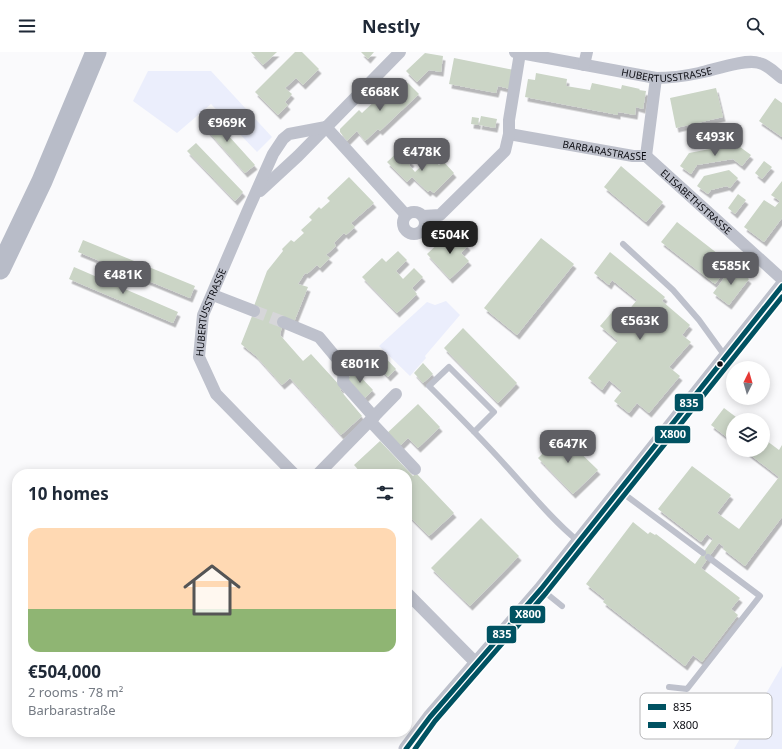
<!DOCTYPE html>
<meta charset="utf-8">
<style>
:root{--surface:#fff;--page:#f2f2f3;--text:#1f2937;--muted:#747a83;--line:#e0e1e3;--accent:#5f5f64}
body{margin:0;font-family:"Noto Sans",sans-serif;background:var(--page);color:var(--text);height:100vh;display:flex;flex-direction:column;font-size:15px;white-space:nowrap}
*{box-sizing:border-box;margin:0}
p{font-size:13px;color:var(--muted)}
.icon{flex:none;width:22px;height:22px;fill:none;stroke:currentColor;stroke-width:2;stroke-linecap:round;stroke-linejoin:round}
.map{position:relative;flex:1;overflow:hidden}
.sheet{position:absolute;left:12px;top:417px;width:400px;height:268px;display:flex;flex-direction:column;background:var(--surface);border-radius:16px;box-shadow:0 2px 10px #0003}
.sheet>*{flex:none}
.needle{width:26px;rotate:5deg}
.fabs{position:absolute;left:726px;top:309px;display:grid;gap:8px}
.fabs a{display:grid;place-items:center;width:44px;height:44px;border-radius:50%;background:var(--surface);box-shadow:0 2px 10px #0003;font-size:20px}
.price{position:absolute;translate:-50% -34px;padding:0 9px;border-radius:8px;background:var(--accent);color:#fff;font-size:13px;line-height:26px;filter:drop-shadow(0 1px 2px #0008)}
.price::after{content:'';position:absolute;left:50%;top:24px;width:12px;height:9px;margin-left:-6px;background:inherit;clip-path:polygon(0 0,100% 0,50% 100%)}
.price.active{background:#222;color:#fff}
ul{padding:0;list-style:none}
li{display:grid;align-content:center;gap:8px;height:212px;padding:0 16px}
li+li{border-top:1px solid var(--line)}
li span{display:grid;place-items:center;height:124px;border-radius:12px;color:#555}
li>.icon{margin-inline-start:auto}
span .icon{width:72px;height:72px;fill:#fffc;stroke-width:1}
li b{font-size:17px}
h2{display:flex;justify-content:space-between;align-items:center;height:48px;padding:0 16px;font-size:17px}
header{display:flex;justify-content:space-between;align-items:center;height:52px;padding:0 16px;background:var(--surface);font-size:18px;font-weight:700}
.map>svg:first-child{display:block}
.green{fill:#ebeefc}
.building{fill:#cbd5c6;filter:url(#shadow)}
.lines{fill:none;stroke-linecap:round;stroke-linejoin:round}
.minor-tunnel{stroke:#d6d6d9;stroke-width:12;stroke-dasharray:12 6;stroke-linecap:butt}
.service{stroke:#bec1cc;stroke-width:6}
.minor{stroke:#bec1cc;stroke-width:12}
.tertiary{stroke:#bec1cc;stroke-width:15}
.trunk{stroke:#b8bcc8;stroke-width:21}
.bus-1-casing{stroke:#fff;stroke-width:8}
.bus-2-casing{stroke:#fff;stroke-width:8}
.bus-1{stroke:#005262;stroke-width:5}
.bus-2{stroke:#005262;stroke-width:5}
.bus-dot{fill:#0b0c12;stroke:#fff;stroke-width:1.5}
.labels{text-anchor:middle;dominant-baseline:central;stroke-width:4;stroke-linejoin:round;paint-order:stroke}
.street-label{font-size:10px;fill:#0b0c12;stroke:#fff}
.key{fill:#fff;stroke:#b6b6b8;stroke-width:1}
.key-label{font-size:11px;fill:#0b0c12}
.line-badge{stroke:#fff;stroke-width:1.5}
.badge-label{font-size:11px;text-anchor:middle;font-weight:bold;fill:#fff}
</style>
<header><svg class="icon" aria-label="menu" viewBox="0 0 24 24"><path d="M4 6h16M4 12h16M4 18h16"/></svg>Nestly<svg class="icon" aria-label="search" viewBox="0 0 24 24"><circle cx="10" cy="10" r="6"/><path d="M15 15l6 6"/></svg></header>
<div class="map">
<svg width="782" height="697" viewBox="0 0 782 697">
<defs>
<filter id="shadow"><feDropShadow dx="2.5" dy="4.5" stdDeviation="0" flood-color="#0004"/></filter>
</defs>
<rect width="100%" height="100%" fill="#fafafc"/>
<path class="green" d="M148 19H211L272 85 257 100 211 52 177 81 133 49Z
M446 249 460 263 425 304 426 306 410 324 379 294 427 250 435 253Z
M782 614V697H734Z"/>
<path class="building" d="M251 0H277L263 13Z
M295 0H302L319 17 303 33 296 26 285 36 292 42 285 50 288 53 278 63 255 40Z
M361 0H374L368 7Z
M425 1 443 4 441 20 429 18 417 30 406 19Z
M454 6 514 18 510 37 498 34 496 41 449 32Z
M536 21 567 27 566 34 590 38 592 31 621 37 622 33 640 37 639 38 646 39 643 57 636 55 635 63 618 60V63L525 45 528 27 535 28Z
M397 28 403 35 408 31 419 42 380 79 378 77 365 89 357 79 347 89 340 80V77L359 58 362 61Z
M716 36 723 65 676 76 670 46Z
M775 46 782 51V85L759 69Z
M208 61 255 113 245 121 199 69Z
M481 64 497 67 495 76 479 73Z
M472 65 479 66 478 73 471 72Z
M196 91 243 140 235 149 187 99Z
M736 92 751 103 742 114 733 107 697 113 691 122 680 114 689 101Z
M400 98 404 102 401 105 405 103 412 110 409 113 415 120 431 105 439 113 443 109 454 121 434 141 430 138 428 140 412 125 407 130 387 110Z
M764 109 772 115 762 127 755 121Z
M621 114 663 150 646 170 604 135Z
M729 118 738 126 730 136 727 134 711 138 708 142 697 134 704 124Z
M349 125 374 151 351 171 355 175 346 183 344 181 334 191 336 194 326 203 330 206 320 216 317 213 307 222 305 221 298 232 308 235 294 270H283L280 283 303 309 311 302 342 336 340 338 362 364 341 383 290 326 282 333 256 304 241 292 256 254H254L267 219 283 199 282 197 291 188 294 190 304 181 301 178 312 168 309 165 319 155 321 157 330 149 327 146Z
M782 129V166L764 190 744 175 764 148 775 155 780 149 771 143Z
M738 142 746 148 735 162 728 156Z
M677 170 731 212 715 232 661 190Z
M457 182 468 194 461 201 469 209 450 227 427 202 446 184 450 189Z
M541 186 574 212 517 283 484 256Z
M83 188 195 234 190 246 78 200Z
M398 199 407 208 396 219 403 227 414 216 423 225 412 236 417 242 397 261 362 225 382 206 386 210Z
M610 200 665 245 662 249 690 273 682 283 691 290 669 315 680 324 649 361 637 351 629 361 614 349 622 339 609 328 602 338 588 326 618 289 600 274 613 259 622 266 637 248 612 228 609 233 594 221Z
M733 214 749 227 729 253 713 241Z
M74 215 178 260 173 271 69 227Z
M463 276 517 331 498 351 444 296Z
M378 298 396 317 388 325 370 306Z
M423 311 433 322 423 331 414 321Z
M355 319 373 338 365 346 347 327Z
M418 352 440 375 418 396 408 386 397 397 384 384Z
M724 356 740 368H733V390L711 373Z
M562 383 598 418 573 442 538 406Z
M763 386 779 398 782 393V465L745 514 723 497 724 495 719 491 701 516 740 546 731 557 738 563 702 610 693 603 685 614 603 550 605 547 586 532 633 470 648 482 650 480 655 483 656 482 695 512 713 487 707 482 701 490 658 457 692 414 731 443 717 461 739 477 779 425 744 398H763Z
M380 389 413 424 416 421 454 461 429 484 407 462V422H362L354 413Z
M481 466 519 504 470 554 431 516Z"/>
<g class="lines">
<path class="minor-tunnel" d="M254 259 283 270"/>
<path class="service" d="M623 192 673 238 699 268 725 304
M474 380 494 360 449 315 429 334C455 360 481 386 506 414 529 439 551 467 578 489
M620 439 703 501
M541 537 562 554
M669 635 687 637 760 544 708 505"/>
<g class="minor">
<path id="s1" d="M515 0 656 26C671 26 685 24 699 21 714 18 746 6 759 11 768 13 775 21 782 26"/>
<path d="M584 13 587 0"/>
<path d="M326 75 406 163"/>
<path id="s2" d="M509 82 633 104H646"/>
<path id="s3" d="M646 104 782 227"/>
<path d="M646 104 656 26"/>
<path d="M260 139 298 104 400 0"/>
<circle cx="414" cy="171" r="11"/>
<path d="M423 164 440 163 505 99 509 82V68L520 1"/>
<path d="M213 243 254 259"/>
<path d="M283 270 319 285 344 315 343 330 374 365"/>
<path d="M370 369 415 417"/>
<path id="s4" d="M294 422 216 342 199 305 203 263 248 158 273 102 283 87 289 82 326 75"/>
<path d="M318 422 396 342"/>
<path d="M407 541 476 611"/>
</g>
<path class="tertiary" d="M406 697 430 665 541 537 782 234"/>
<path class="trunk" d="M0 217 42 129 96 0"/>
<g class="bus-1-casing">
<path id="bus-1" d="M406 697 430 665 541 537 782 234"/>
</g>
<g class="bus-2-casing">
<path id="bus-2" d="M415 697 435 669 546 541 782 245"/>
</g>
<use href="#bus-1" class="bus-1"/>
<use href="#bus-2" class="bus-2"/>
</g>
<circle class="bus-dot" cx="720" cy="312" r="3.5"/>
<g class="labels">
<g class="street-label">
<text stroke="none"><textPath href="#s1" startOffset="154">HUBERTUSSTRASSE</textPath></text>
<text stroke="none"><textPath href="#s2" startOffset="97">BARBARASTRASSE</textPath></text>
<text stroke="none"><textPath href="#s3" startOffset="68">ELISABETHSTRASSE</textPath></text>
<text stroke="none"><textPath href="#s4" startOffset="199">HUBERTUSSTRASSE</textPath></text>
</g>
</g>
<rect x="640" y="641" width="132" height="46" rx="6" class="key"/>
<rect x="648" y="652" width="18" height="6" fill="#005262"/>
<rect x="648" y="670" width="18" height="6" fill="#005262"/>
<g class="key-label">
<text x="673" y="659">835</text>
<text x="673" y="677">X800</text>
</g>
<g class="line-badge">
<rect x="674" y="341" width="30" height="19" rx="4" fill="#005262"/>
<rect x="654" y="373" width="37" height="19" rx="4" fill="#005262"/>
<rect x="509" y="553" width="37" height="19" rx="4" fill="#005262"/>
<rect x="486" y="573" width="31" height="19" rx="4" fill="#005262"/>
</g>
<g class="badge-label">
<text x="689" y="355">835</text>
<text x="673" y="386">X800</text>
<text x="528" y="566">X800</text>
<text x="502" y="586">835</text>
</g>
</svg>
<div class="fabs">
<a><svg class="needle" viewBox="-14 -14 28 28"><path d="M0-13l5 13h-10z" fill="#e53935"/><path d="M0 13l5-13h-10z" fill="#747a83"/></svg></a>
<a><svg class="icon" aria-label="layers" viewBox="0 0 24 24"><path d="M12 4l9 5-9 5-9-5zM3 14l9 5 9-5"/></svg></a>
</div>
<b class="price" style="left:380px;top:60px">€668K</b>
<b class="price" style="left:227px;top:91px">€969K</b>
<b class="price" style="left:715px;top:105px">€493K</b>
<b class="price" style="left:422px;top:120px">€478K</b>
<b class="price active" style="left:450px;top:203px">€504K</b>
<b class="price" style="left:731px;top:234px">€585K</b>
<b class="price" style="left:123px;top:243px">€481K</b>
<b class="price" style="left:640px;top:289px">€563K</b>
<b class="price" style="left:360px;top:332px">€801K</b>
<b class="price" style="left:568px;top:412px">€647K</b>
<section class="sheet">
<h2>10 homes<svg class="icon" aria-label="filters" viewBox="0 0 24 24"><path d="M4 7h16M4 17h16"/><circle cx="9" cy="7" r="2"/><circle cx="15" cy="17" r="2"/></svg></h2>
<ul>
<li><span style="background:linear-gradient(#ffd9b3 65%,#8fb573 0)"><svg class="icon" aria-label="home" viewBox="0 0 24 24"><path d="M3 11l9-7 9 7M6 9v11h12V9"/></svg></span><div><b>€504,000</b><p>2 rooms · 78 m²</p><p>Barbarastraße</p></div></li>
</ul>
</section>
</div>
